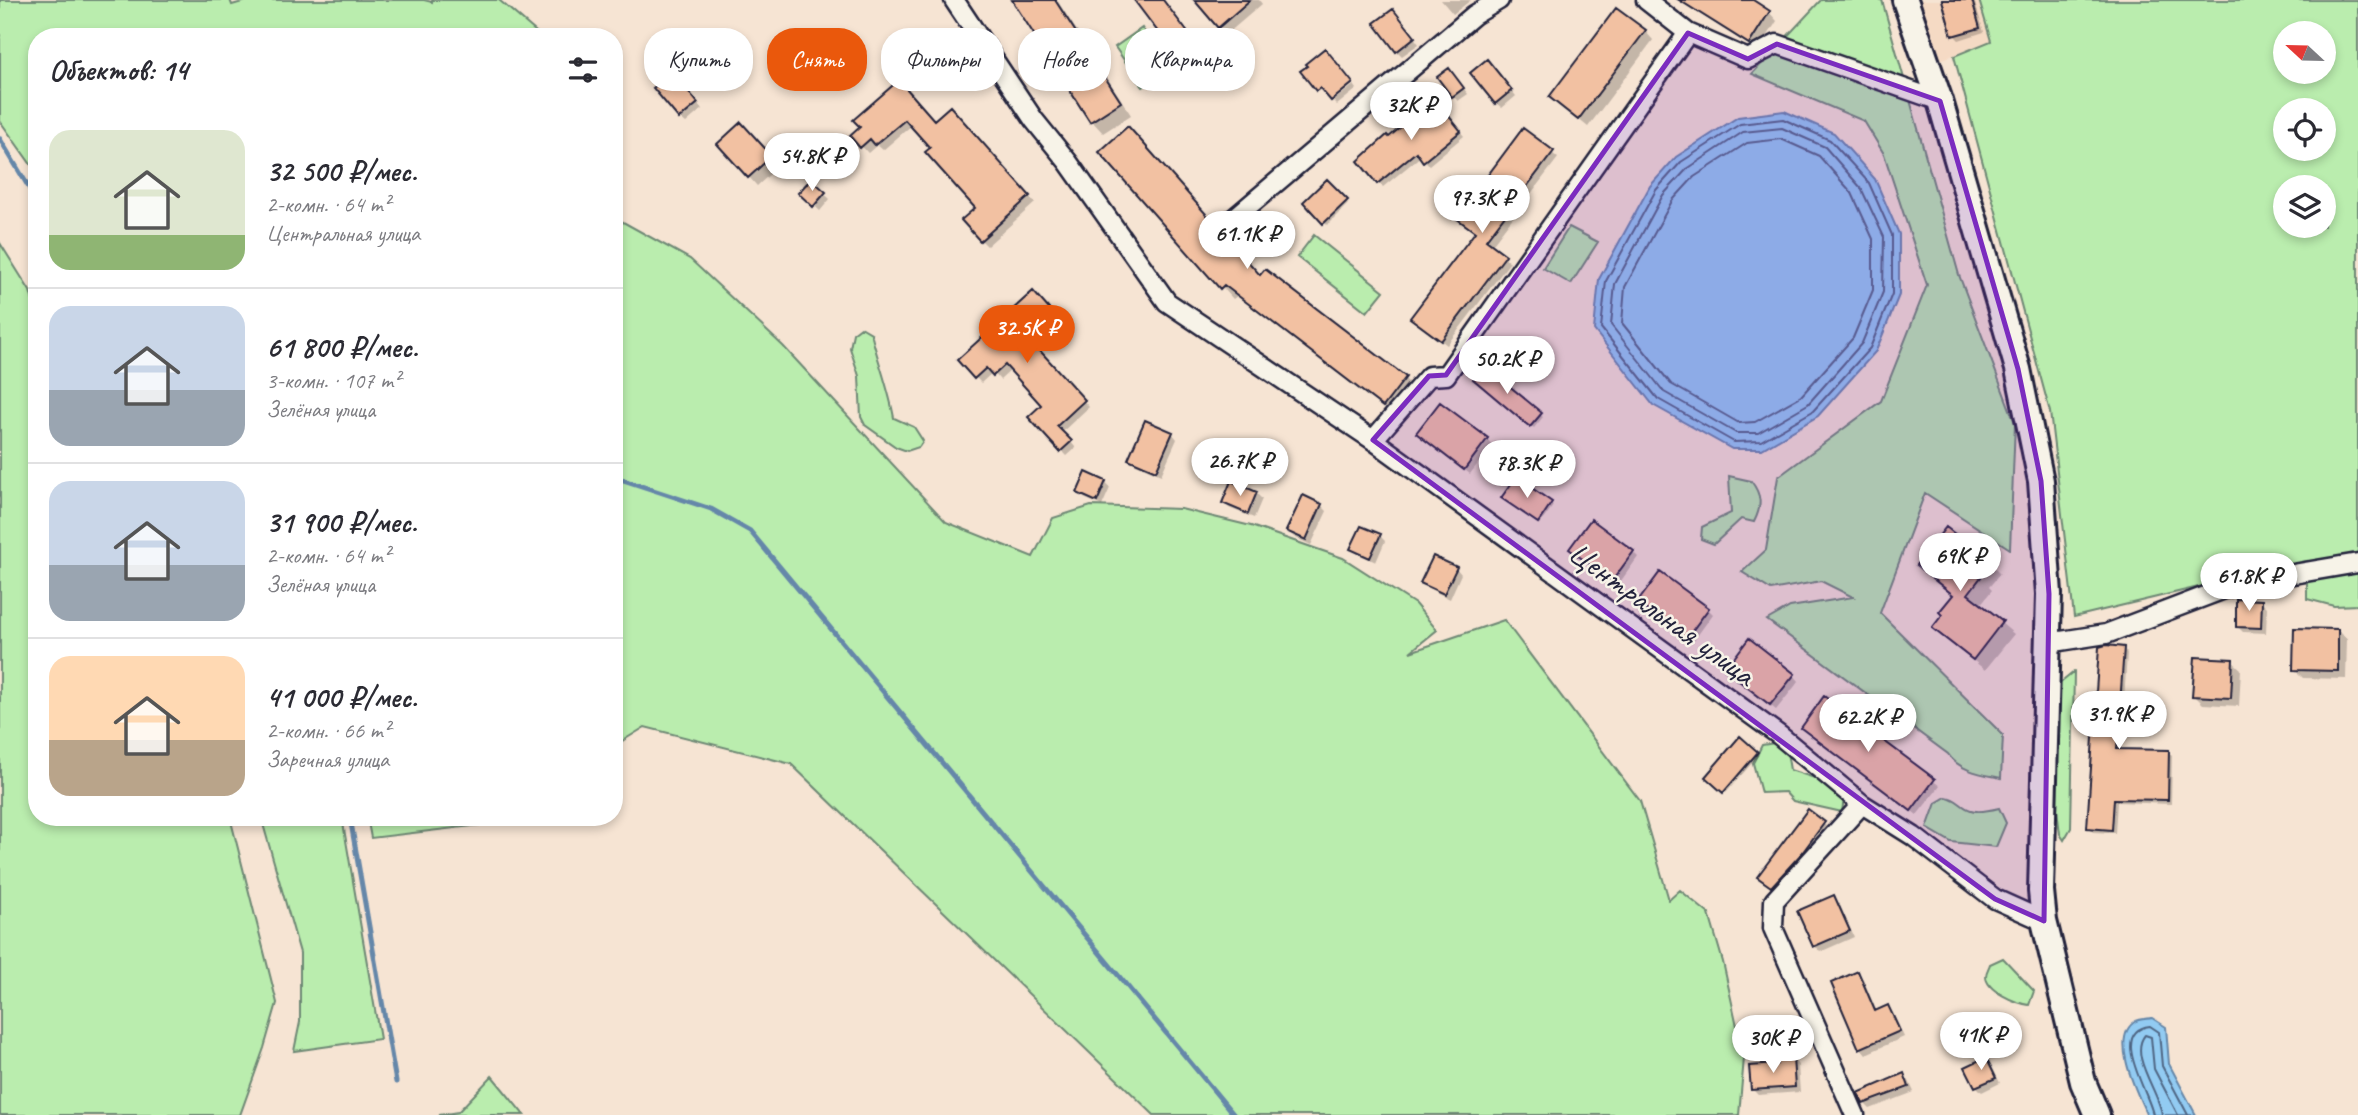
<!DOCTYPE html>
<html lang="ru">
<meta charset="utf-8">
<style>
:root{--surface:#fff;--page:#f7f7f7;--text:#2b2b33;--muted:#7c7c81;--line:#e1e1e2;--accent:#ea580c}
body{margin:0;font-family:Caveat,sans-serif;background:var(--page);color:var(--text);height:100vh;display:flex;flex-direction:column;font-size:26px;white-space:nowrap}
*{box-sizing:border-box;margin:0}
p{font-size:23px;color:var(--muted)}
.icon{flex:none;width:38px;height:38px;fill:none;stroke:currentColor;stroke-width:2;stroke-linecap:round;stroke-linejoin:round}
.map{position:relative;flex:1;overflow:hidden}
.details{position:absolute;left:28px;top:28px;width:595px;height:798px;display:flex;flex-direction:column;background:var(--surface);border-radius:28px;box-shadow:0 4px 10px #0003}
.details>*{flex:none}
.top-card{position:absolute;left:644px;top:28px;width:665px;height:63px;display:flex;gap:14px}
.needle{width:46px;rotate:292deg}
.fabs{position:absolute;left:2273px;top:21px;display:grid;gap:14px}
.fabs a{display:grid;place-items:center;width:63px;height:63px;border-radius:50%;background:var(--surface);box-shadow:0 4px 10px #0003;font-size:35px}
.price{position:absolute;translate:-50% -60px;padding:0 16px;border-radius:24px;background:#fff;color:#222;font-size:23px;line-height:46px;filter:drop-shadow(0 2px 4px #0008)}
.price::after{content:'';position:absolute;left:50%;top:42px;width:21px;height:16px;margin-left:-10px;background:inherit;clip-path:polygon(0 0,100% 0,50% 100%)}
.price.on{background:var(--accent);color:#fff}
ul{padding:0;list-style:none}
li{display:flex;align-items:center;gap:21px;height:175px;padding:0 21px}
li+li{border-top:2px solid var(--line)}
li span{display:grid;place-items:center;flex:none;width:196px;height:140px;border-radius:21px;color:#555}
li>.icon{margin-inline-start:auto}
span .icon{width:84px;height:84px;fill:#fffc;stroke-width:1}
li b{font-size:30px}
h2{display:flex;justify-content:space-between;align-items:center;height:84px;padding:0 21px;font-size:30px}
.tag{padding:0 24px;border-radius:28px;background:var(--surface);box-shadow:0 4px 10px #0003;font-size:24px;line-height:63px}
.tag.on{background:var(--accent);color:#fff}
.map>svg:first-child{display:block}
.built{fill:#f5dac4}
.green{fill:#baedae;stroke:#6e8874;stroke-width:2;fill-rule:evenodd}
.water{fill:#92cbf2;stroke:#6587a9;stroke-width:2}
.shadow{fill:#0003}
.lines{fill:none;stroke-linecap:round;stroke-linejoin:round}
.shore{stroke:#4f6684;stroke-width:2}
.stream{stroke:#6587a9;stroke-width:5}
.building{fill:#f2c1a2;stroke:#22223b;stroke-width:2}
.street-casing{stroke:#22223b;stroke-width:23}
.secondary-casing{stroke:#22223b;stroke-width:30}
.street{stroke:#f7f3e8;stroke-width:18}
.secondary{stroke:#f7f3e8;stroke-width:24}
.marked{fill:#7b2cbf;fill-opacity:0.2;stroke:#7b2cbf;stroke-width:5;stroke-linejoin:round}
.labels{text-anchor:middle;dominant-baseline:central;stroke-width:5;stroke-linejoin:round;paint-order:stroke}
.street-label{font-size:33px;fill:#22223b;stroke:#f7f3e8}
</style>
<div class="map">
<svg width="2358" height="1115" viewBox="0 0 2358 1115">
<rect width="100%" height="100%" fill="#f6e4d3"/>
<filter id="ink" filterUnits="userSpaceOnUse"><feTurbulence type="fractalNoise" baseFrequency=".0143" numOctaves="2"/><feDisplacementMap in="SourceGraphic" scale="14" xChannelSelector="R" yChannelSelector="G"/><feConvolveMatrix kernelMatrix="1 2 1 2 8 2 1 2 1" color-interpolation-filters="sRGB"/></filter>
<g filter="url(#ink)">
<path class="built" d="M1920 0H1979L1992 41 1940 60Z"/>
<path class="green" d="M0 0H230L232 5 249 0H424L432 2V0H499L542 37H37V173L0 121Z
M1821 0H1882L1959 275 2015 423 2010 549 1925 493 1880 613 2003 735 2001 778C1982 774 1959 771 1948 754L1767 620 1790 607 1853 597 1821 581 1771 590 1742 572 1766 550 1778 477 1881 401 1927 285 1884 154 1864 121 1752 74Z
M1979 0H2358V605L2334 606 2307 599V561L2074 617 2050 412 1954 56 1991 41ZM2286 33H2324V72H2286ZM2286 110H2324V149H2286ZM2286 187H2324V226H2286Z
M1142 28 1170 68 1143 87 1115 47Z
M614 217 690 259 783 346 946 522 1033 557 1053 518 1091 506 1181 509 1251 526 1343 558 1415 604 1437 630 1410 652 1504 620 1640 801 1669 900 1680 890 1709 914 1723 962 1744 1058 1739 1115H1154L791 764 645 727 614 746Z
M1569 227 1598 242 1571 284 1543 268Z
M1314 235 1384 291 1367 312 1297 257Z
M0 243 30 291 37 315V817H230L277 1003 264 1048 240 1115H0Z
M861 327 871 333C878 362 889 389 894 418L914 427 923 441 919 447 907 451 896 447 865 425 861 417 859 376 850 348 853 333Z
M1729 476 1751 481C1762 495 1762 506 1754 522L1741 519 1714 544 1701 539 1702 527 1731 513Z
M2074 672 2071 828 2064 840 2060 834 2051 760 2058 685Z
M1775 743 1787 752 1790 770 1830 783 1844 798 1842 812 1793 801 1785 792 1761 793 1753 763 1762 745Z
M1946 797C1957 798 1961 807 1971 810 1979 813 1991 810 1999 808L2006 823 1996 847 1951 842 1927 828 1936 803Z
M261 817H342L380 1039 294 1051 300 1022V953Z
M367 817H506L497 823 371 838Z
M2003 958 2034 991 2029 1005C2016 1003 1986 991 1986 976 1986 971 1989 968 1990 964Z
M492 1076 524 1115H439L458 1112Z"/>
<path class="water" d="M1784 111 1834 133 1875 179 1899 234V295L1876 351 1818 416 1762 449H1732L1653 405 1594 330 1599 279 1650 186 1676 157 1738 117Z
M2152 1018 2166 1027 2169 1064 2196 1115H2147C2138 1095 2108 1037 2136 1021 2140 1019 2147 1019 2152 1018Z"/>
<path class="shadow" d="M1014 0H1057L1131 115 1103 133 1092 121Z
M1137 0H1164L1209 61 1193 73Z
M1196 0H1259L1262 4 1227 34Z
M1441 0H1471L1453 14Z
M1678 0H1749L1769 12 1777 21 1758 51Z
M1944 0H1974L1984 32 1959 40 1954 35Z
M1398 16 1419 44 1402 56 1397 51Z
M1645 31 1653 40 1588 127 1551 97Z
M1492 67 1516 96 1502 108 1496 103Z
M1454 76 1468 94 1458 101 1453 96Z
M678 80 702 109 686 123 680 118Z
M899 83 934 122 956 114 1035 203 987 246 981 240 977 209 932 148 912 125 883 150 877 145 868 153 852 136Z
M1354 85 1357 89 1337 105 1333 101Z
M1439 106 1464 136 1429 165 1421 156 1383 187 1360 162Z
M749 133 779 166 757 186 749 177Z
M1102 152 1261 277 1404 378 1416 390 1396 417 1237 296 1233 299Z
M1552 153 1558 158 1491 246 1510 262 1447 345 1418 323Z
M811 181 830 199 820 211 801 193Z
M1327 181 1348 204 1327 225 1305 202Z
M1033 294 1061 325 1036 348 1089 407 1062 432 1076 448 1067 456 1030 417 1044 405 1011 370 1000 380 993 372 981 383 959 360Z
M1484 368 1543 417 1534 428 1475 379Z
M1172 433 1177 439 1161 475 1136 464 1130 458Z
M1424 439H1487L1492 445 1470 474Z
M1516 480 1553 506 1540 524 1506 500Z
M1105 482 1110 488 1102 506 1084 498 1079 493Z
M1256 493 1262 499 1254 518 1229 508 1224 502Z
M1321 505 1327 511 1311 545 1294 537 1288 531Z
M1380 536 1385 541 1376 562 1358 554 1353 549Z
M1633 552 1638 557 1618 585 1577 555Z
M1988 562 2000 574 1989 587 1992 590 1980 605 2014 634 1985 670 1934 628 1954 596 1918 565Z
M1456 568 1461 574 1450 599 1428 588 1422 583Z
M2261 601 2267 607 2266 633 2243 632 2238 627Z
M1645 608 1708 609 1713 614 1692 643Z
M2338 630 2347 639 2346 679 2303 678 2294 669Z
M2123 648 2127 653 2121 751 2168 752 2172 756 2171 804 2117 802 2115 833 2093 832 2089 828Z
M2232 661 2241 669 2239 706 2203 704 2194 695Z
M1732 675H1794L1799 681 1776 710Z
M1825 698 1940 786 1917 815 1809 733Z
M1740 739 1759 755 1726 793 1707 777Z
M1808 812 1826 826 1804 855 1774 888 1762 879Z
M1833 897 1839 903 1854 937 1820 952 1815 946 1800 912Z
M1858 973 1863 979 1877 1012 1888 1007 1893 1013 1904 1037 1866 1054 1861 1048Z
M1793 1059 1798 1065 1800 1092 1758 1095 1752 1089 1779 1065Z
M1986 1059 1991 1064 2000 1083 1982 1092 1976 1086 1968 1068Z
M1904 1075 1909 1081 1914 1092 1870 1109 1864 1103Z"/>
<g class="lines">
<path class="shore" d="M1783 119 1830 140 1869 183 1892 235V294L1870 348 1813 411 1761 441 1734 442 1658 399 1601 328 1606 281 1656 190 1681 162 1740 124Z
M1782 128 1825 147 1861 188 1884 237 1883 292 1862 343 1808 404 1758 433H1736L1664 392 1611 325 1615 284 1663 195 1687 169 1743 132Z
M1781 139 1819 156 1852 193 1873 239V290L1853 338 1801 396 1755 422 1739 423 1671 384 1622 323 1625 287 1672 201 1694 177 1747 143Z
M2153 1115C2150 1094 2107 1031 2150 1026L2159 1032 2162 1066 2188 1115
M2162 1115C2160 1093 2128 1055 2145 1035L2151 1037 2154 1069 2178 1115"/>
<path class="stream" d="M0 139 37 201
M614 477 711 509 750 531 1234 1115
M350 817 396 1082"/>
</g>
<path class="building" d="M1012 0H1055L1121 102 1090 122Z
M1134 0H1163L1202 51 1183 65Z
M1194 0H1250L1218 28Z
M1679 0H1753L1770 11 1749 44Z
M1942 0H1972L1980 28 1952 36Z
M1616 8 1646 30 1578 120 1549 97Z
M1393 9 1415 37 1396 52 1374 23Z
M1325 48 1353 83 1331 101 1320 88 1316 91 1300 71 1307 66 1305 64Z
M1487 59 1512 90 1495 104 1470 73Z
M1449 68 1464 88 1452 97 1437 77Z
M673 72 698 103 679 119 653 88Z
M899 80 934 120 950 106 1030 196 980 241 961 220 975 208 925 152 930 148 905 120 875 145 870 139 860 148 850 136 860 127 853 120Z
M1435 99 1461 131 1423 162 1416 152 1377 184 1358 161 1387 135 1389 137Z
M741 122 772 156 748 178 717 144Z
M1128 126 1260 275 1265 269 1406 377 1383 407 1224 285 1220 289 1099 152Z
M1523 128 1554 151 1486 240 1506 255 1441 341 1410 318 1475 232 1456 218Z
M811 179 826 192 813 207 798 193Z
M1327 179 1348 200 1323 224 1303 202Z
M1033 291 1057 318 1032 342 1085 400 1057 426 1072 441 1060 452 1028 417 1041 405 1005 365 993 376 986 368 974 379 957 360Z
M1484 365 1542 413 1530 427 1473 379Z
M1440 402 1488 438 1464 470 1416 433Z
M1145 420 1173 432 1156 471 1128 459Z
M1086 472 1106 481 1097 502 1077 493Z
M1516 477 1552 502 1538 523 1501 498Z
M1231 481 1257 492 1248 514 1222 503Z
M1303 495 1322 504 1306 540 1286 531Z
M1591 519 1634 551 1612 581 1569 549Z
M1361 526 1381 534 1370 558 1350 549Z
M1946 527 1989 561 1978 575 1981 577 1968 594 2003 621 1973 660 1932 628 1942 615 1939 612 1953 595 1916 565Z
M1433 556 1457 567 1444 594 1420 583Z
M1660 572 1709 608 1686 639 1637 603Z
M2236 599 2262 600 2261 628 2236 627Z
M2294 628 2338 629V671L2293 670Z
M1749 638 1795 674 1770 705 1725 670Z
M2106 645 2124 647 2117 749 2169 750 2168 800 2114 799 2112 830 2087 828 2099 647Z
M2195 657 2233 659 2231 698 2192 696Z
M1824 696 1935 779 1911 811 1801 728Z
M1740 736 1758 752 1723 793 1705 777Z
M1808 809 1825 822 1802 853 1771 887 1757 877Z
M1834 895 1850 931 1813 947 1797 911Z
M1858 971 1875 1011 1888 1005 1900 1031 1859 1049 1831 983Z
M1986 1057 1996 1078 1975 1087 1965 1067Z
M1793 1058 1795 1087 1751 1090 1749 1066 1777 1064V1059Z
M1904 1073 1909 1087 1863 1104 1858 1093Z"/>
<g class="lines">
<g class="street-casing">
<path id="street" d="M954 0 1034 120 1068 162 1167 302 1373 440 1779 735 1862 804 1913 836 1995 899 2044 921
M1646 0 1688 33 1748 59 1777 44 1940 101
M1232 220 1474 15 1499 0
M1373 440 1429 376 1446 375 1688 33
M2048 643 2106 634 2240 583 2358 563
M1855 1115 1773 928 1774 901 1862 804"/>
</g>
<g class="secondary-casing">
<path id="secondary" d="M1905 0 1940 101 2018 369 2041 481 2049 594 2041 891 2044 921 2083 1082 2097 1115"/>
</g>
<use href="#street" class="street"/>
<use href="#secondary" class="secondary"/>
</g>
</g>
<path class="marked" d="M1688 33 1748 59 1777 44 1940 101 2018 369 2041 481 2049 594 2044 921 1995 899 1373 440 1429 376 1446 375Z"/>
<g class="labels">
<g class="street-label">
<text transform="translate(1662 613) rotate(36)">Центральная улица</text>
</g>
</g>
</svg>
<div class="fabs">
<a><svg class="needle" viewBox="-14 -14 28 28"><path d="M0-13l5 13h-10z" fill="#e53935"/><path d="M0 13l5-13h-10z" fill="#7c7c81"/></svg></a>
<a><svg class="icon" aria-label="locate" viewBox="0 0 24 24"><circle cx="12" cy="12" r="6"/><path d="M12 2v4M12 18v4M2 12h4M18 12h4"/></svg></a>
<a><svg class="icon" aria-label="layers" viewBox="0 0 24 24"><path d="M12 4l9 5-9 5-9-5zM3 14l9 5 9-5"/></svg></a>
</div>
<b class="price" style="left:1411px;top:142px">32K ₽</b>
<b class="price" style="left:812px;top:193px">54.8K ₽</b>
<b class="price" style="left:1482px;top:235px">97.3K ₽</b>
<b class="price" style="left:1247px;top:271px">61.1K ₽</b>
<b class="price on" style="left:1027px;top:365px">32.5K ₽</b>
<b class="price" style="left:1507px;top:396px">50.2K ₽</b>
<b class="price" style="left:1240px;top:498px">26.7K ₽</b>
<b class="price" style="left:1527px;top:500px">78.3K ₽</b>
<b class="price" style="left:1960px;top:593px">69K ₽</b>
<b class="price" style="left:2249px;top:613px">61.8K ₽</b>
<b class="price" style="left:2119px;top:751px">31.9K ₽</b>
<b class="price" style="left:1868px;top:754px">62.2K ₽</b>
<b class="price" style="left:1981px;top:1072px">41K ₽</b>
<b class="price" style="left:1773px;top:1075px">30K ₽</b>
<div class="top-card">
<a class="tag">Купить</a>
<a class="tag on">Снять</a>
<a class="tag">Фильтры</a>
<a class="tag">Новое</a>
<a class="tag">Квартира</a>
</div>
<section class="details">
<h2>Объектов: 14<svg class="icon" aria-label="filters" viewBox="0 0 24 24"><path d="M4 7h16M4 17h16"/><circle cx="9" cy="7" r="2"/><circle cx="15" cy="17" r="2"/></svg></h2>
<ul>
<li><span style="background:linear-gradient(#dfe7d0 75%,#8fb573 0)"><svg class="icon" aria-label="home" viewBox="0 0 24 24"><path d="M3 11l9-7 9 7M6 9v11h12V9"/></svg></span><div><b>32 500 ₽/мес.</b><p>2-комн. · 64 m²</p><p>Центральная улица</p></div></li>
<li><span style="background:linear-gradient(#c9d6e8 60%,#9aa5b1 0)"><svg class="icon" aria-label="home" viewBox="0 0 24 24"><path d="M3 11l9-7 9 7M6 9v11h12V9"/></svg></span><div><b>61 800 ₽/мес.</b><p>3-комн. · 107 m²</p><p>Зелёная улица</p></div></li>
<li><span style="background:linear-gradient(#c9d6e8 60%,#9aa5b1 0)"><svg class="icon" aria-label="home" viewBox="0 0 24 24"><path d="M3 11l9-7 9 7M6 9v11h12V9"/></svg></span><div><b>31 900 ₽/мес.</b><p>2-комн. · 64 m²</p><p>Зелёная улица</p></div></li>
<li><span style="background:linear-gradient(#ffd9b3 60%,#b9a48a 0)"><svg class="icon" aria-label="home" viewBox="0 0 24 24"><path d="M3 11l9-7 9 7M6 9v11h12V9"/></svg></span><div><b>41 000 ₽/мес.</b><p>2-комн. · 66 m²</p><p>Заречная улица</p></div></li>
</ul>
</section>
</div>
